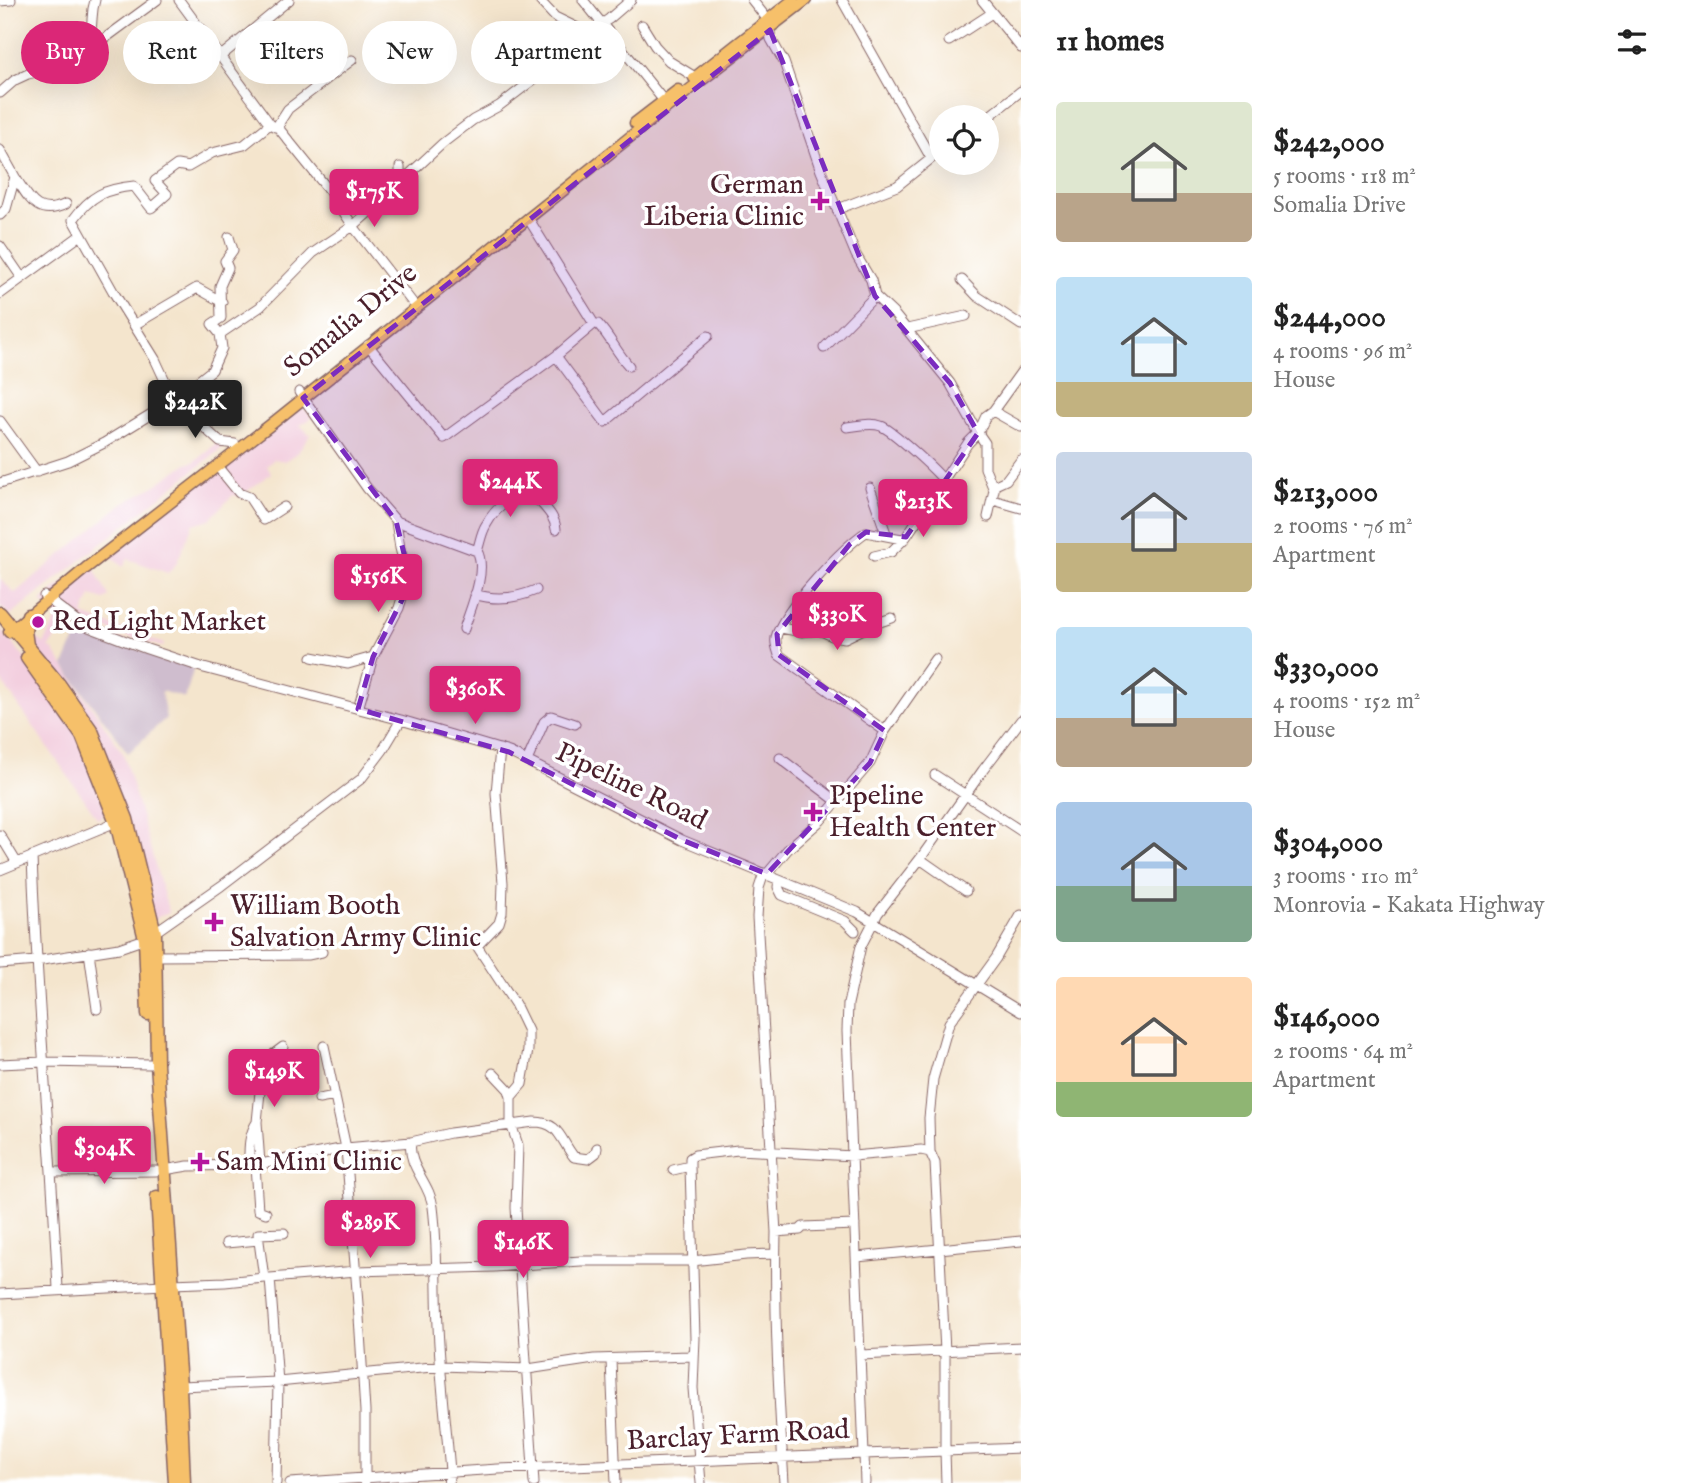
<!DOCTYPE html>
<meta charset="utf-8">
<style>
:root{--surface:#fff;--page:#f6f6f6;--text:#222;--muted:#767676;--accent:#db2777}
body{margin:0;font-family:"IM FELL English",serif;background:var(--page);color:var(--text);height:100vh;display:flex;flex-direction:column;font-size:26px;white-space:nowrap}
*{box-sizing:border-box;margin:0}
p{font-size:23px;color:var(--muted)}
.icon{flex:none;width:38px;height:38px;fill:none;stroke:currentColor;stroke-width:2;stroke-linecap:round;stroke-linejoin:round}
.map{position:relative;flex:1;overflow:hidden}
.side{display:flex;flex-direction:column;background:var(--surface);width:665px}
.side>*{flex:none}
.guide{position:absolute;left:21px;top:21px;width:665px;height:63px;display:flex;gap:14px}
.fabs{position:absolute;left:929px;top:105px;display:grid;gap:14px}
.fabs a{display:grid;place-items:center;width:70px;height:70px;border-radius:50%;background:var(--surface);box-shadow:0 7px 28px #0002;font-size:35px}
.price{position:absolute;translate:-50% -60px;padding:0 16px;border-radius:7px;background:var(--accent);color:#fff;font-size:23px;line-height:46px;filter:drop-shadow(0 2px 4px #0008)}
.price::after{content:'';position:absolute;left:50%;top:42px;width:21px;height:16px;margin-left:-10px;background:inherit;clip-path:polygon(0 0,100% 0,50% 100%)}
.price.active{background:#222;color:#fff}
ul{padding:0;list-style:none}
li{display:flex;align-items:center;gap:21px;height:175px;padding:0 35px}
li span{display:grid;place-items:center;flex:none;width:196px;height:140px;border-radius:7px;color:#555}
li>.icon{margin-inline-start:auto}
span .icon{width:84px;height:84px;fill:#fffc;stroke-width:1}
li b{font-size:30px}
h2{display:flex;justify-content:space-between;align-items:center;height:84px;padding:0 35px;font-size:30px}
.chip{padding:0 24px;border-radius:32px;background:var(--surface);box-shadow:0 7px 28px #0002;font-size:24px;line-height:63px}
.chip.active{background:var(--accent);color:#fff}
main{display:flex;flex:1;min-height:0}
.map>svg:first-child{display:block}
.built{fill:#f3cfdf}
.industrial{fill:#cfbdce}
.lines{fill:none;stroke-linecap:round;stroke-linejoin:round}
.minor-casing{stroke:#866464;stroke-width:11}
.major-casing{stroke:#866464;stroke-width:13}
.highway-casing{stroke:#866464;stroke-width:15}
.minor{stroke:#fff;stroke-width:9}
.major{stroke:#f6c06b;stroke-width:10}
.highway{stroke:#f6c06b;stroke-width:12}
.marked{fill:#7b2cbf;fill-opacity:0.2;stroke:#7b2cbf;stroke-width:5;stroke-dasharray:14 9;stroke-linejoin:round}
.poi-dot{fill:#b5179e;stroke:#fff;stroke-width:2.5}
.labels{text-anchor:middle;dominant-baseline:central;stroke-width:7;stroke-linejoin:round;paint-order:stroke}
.poi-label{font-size:28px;fill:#4a1f2b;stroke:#fff;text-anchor:start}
.street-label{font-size:28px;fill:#4a1f2b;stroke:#fff}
</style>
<main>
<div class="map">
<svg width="1021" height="1483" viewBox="0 0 1021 1483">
<rect width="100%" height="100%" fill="#fff"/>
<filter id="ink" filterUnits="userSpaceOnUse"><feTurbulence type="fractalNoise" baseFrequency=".0143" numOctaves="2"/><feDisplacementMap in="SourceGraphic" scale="14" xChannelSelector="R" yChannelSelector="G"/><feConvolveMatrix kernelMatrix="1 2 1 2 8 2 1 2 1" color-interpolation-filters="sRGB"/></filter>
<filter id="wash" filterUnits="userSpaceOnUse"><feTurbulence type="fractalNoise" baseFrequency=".00686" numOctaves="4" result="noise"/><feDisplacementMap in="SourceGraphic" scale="28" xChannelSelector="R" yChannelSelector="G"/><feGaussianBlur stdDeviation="1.57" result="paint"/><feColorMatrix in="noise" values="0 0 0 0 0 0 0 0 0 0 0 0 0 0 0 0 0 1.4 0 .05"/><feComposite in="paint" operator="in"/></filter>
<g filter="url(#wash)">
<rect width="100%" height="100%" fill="#f4e5cd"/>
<path class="built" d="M298 400 312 418 300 425 310 435 298 452 285 461 274 459 267 466 271 473 241 496 233 495 210 519 193 524 176 564 168 573 128 559 123 567 106 551Z
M218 442 222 448 10 616 0 606V579L15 593 122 504 153 487 186 464 194 462Z
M90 561 109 596 105 600 91 596 83 615 164 644 163 647 125 636 83 620 51 593Z
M47 596 82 624 180 661 86 631 65 620 50 647 44 644 58 616 41 602Z
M33 618 34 636 53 650 123 753 169 913 158 917 147 930 101 748 24 632Z
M0 628 83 729 114 805 98 819 0 679Z"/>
<path class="industrial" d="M79 630 194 667 185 698 161 691 166 718 128 753 64 666Z"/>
</g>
<g filter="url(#ink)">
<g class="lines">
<g class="minor-casing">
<path id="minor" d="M179 0 270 124 275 127
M539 0 555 17 588 33 609 19 631 0
M583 0 664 101
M752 0 768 20 771 39 784 62 821 171 856 255 871 280 875 296 894 314 950 383 978 433 985 443V468L994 490 988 517
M842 0 931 158
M982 0 1021 48
M0 1 11 0
M642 25 655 46 669 61 695 77
M949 41 992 13
M221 56 289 0
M81 57C82 47 89 39 91 29 93 18 91 13 95 0
M0 93 15 80 28 74 70 64 157 0
M987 118 1021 91
M0 150 15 177 6 209 0 215
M400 167V183L395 189 353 226 412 302
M15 177C29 198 37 218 66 204
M400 183 443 143 473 120 499 106 584 41 588 33
M838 209 897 186 942 150
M0 246 22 278
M962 280 977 296 1021 325
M0 294 81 235
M594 324H598C610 337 617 353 629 366
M134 325 197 288 222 302
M907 329 966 316
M220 334 212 324 221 318 220 286 228 268 225 261 233 250 229 237
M368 345 444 438 556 356 594 324 528 218
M824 348 875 296
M556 356 605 422 708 336
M299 392 367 488 396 521 477 551C488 570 470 610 464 629
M993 411 1021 427
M0 421 37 472
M847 427C858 426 871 422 881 426 892 430 936 470 944 481
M235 444 220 442 174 400 155 359 114 293 73 220C91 195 105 189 134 186L151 208 167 194 155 181 177 165 188 167 212 153 244 145 270 124
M217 466 239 493 249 497 264 520 284 507
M0 483 68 461 104 443 174 400 212 370 222 348 220 334 260 307 313 253 353 226 331 193 280 130 279 123 288 109 352 60
M993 486 1006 480 1021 460
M870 488 887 536
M993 500 1021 508
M477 551C480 543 481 533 486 525 496 506 523 483 543 505 550 513 555 519 556 529
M874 556 891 552 906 537
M475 594C495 601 517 598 536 590
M44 596 81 624 147 649 204 668 401 720 509 752 682 840 857 912 1021 1012
M781 628 802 632 819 630 832 636 845 638 874 624 892 618
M312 657 348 664 373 657
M358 709 373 657 399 608 408 578 400 548 396 521
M885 731 935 659
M500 749 496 793 503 883 502 913 499 923 477 946 515 1004 528 1031V1050L522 1084 511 1097
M780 758 838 802
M527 761 544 722 551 716 575 724
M935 775 1021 831
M0 835 17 863
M32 856C37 1001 51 1145 58 1289
M920 859 966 891
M0 870 116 822
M764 873 759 888 757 917 776 1232
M767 874 788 849 821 820 870 763 885 731 779 655C777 648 774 641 777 634 788 606 841 549 866 532L902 539 906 537 968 443 978 433 986 416 993 411 1021 372
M779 880 778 887 782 895 845 921 855 931
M89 952 97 1009
M156 956 308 955 322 952
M0 964 36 961 119 948 145 939 221 886 361 779 383 750 401 720
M324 1046 346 1148 359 1317 365 1411V1482
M0 1064 44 1062 150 1064
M493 1073 509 1090 511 1097V1124L518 1145 516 1208 534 1483
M319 1099 335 1096
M257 1122 260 1164
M411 1142C407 1166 430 1183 433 1207 438 1246 436 1286 438 1326 440 1374 446 1423 450 1471L448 1483
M930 1152 929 1118 933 1079 949 1023 996 958 1021 915
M249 1165C249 1149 248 1136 257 1122L263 1062 283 1047
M255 1165 258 1210 266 1213
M690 1166 695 1338 693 1388 701 1483
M164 1170 188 1166 255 1165 346 1148 411 1142 450 1133 534 1122C560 1122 560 1140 574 1157L588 1159 596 1153 597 1148
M673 1170 690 1166V1158L695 1155 738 1150 853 1156 921 1150 930 1152 935 1163 945 1351V1451L864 1454 865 1483
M52 1172 156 1171
M226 1243 259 1240
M857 1257 1021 1241
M270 1278 357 1271 494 1267 581 1261H692L746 1255 775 1254
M172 1284 225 1282 264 1278
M0 1294 163 1285
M861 1355 1021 1347
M611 1360 616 1483
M180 1386 278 1382 442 1366 528 1369 594 1359 690 1356 694 1352
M276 1483 278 1382 270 1278H264L258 1234 284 1233
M290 1483 498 1469 864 1454 847 1031 848 1004 861 946 878 913 920 859 983 770 1021 720
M784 1483C779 1399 774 1316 776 1232L800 1230 803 1227 855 1225
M946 1483 945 1451 1021 1448"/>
</g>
<g class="major-casing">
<path id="major" d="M694 78 793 0
M635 123 678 90
M9 632 86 568 269 426 680 97 806 0"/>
</g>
<g class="highway-casing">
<path id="highway" d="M0 613 59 684 92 731 127 819 155 933 157 1064 180 1386 184 1483
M27 645 25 631 28 615
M27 658 82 736 116 822 145 939 148 1014
M157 1197 175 1483"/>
</g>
<use href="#minor" class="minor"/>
<use href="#major" class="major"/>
<use href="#highway" class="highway"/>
</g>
</g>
<path class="marked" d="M770 30 875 296 950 383 978 433 906 537 866 532 850 544 777 634 779 655 885 731 870 763 767 874 682 840 509 752 358 709 373 657 404 596 408 570 396 521 303 398Z"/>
<g class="poi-dot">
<path d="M816.5 190.5h7v7h7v7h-7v7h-7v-7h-7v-7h7z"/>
<circle cx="38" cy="622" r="7"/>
<path d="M809.5 801.5h7v7h7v7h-7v7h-7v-7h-7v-7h7z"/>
<path d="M210.5 911.5h7v7h7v7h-7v7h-7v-7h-7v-7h7z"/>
<path d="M196.5 1151.5h7v7h7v7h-7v7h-7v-7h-7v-7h7z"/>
</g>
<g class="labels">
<g class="poi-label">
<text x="804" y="185" text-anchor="end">German<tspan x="804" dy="32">Liberia Clinic</tspan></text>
<text x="52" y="622">Red Light Market</text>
<text x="829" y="796">Pipeline<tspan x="829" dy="32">Health Center</tspan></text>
<text x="230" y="906">William Booth<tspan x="230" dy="32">Salvation Army Clinic</tspan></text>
<text x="216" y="1162">Sam Mini Clinic</text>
</g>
<g class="street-label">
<text transform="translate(351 321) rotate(-39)">Somalia Drive</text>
<text transform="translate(631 787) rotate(26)">Pipeline Road</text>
<text transform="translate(738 1436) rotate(-3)">Barclay Farm Road</text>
</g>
</g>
</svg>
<div class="fabs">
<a><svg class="icon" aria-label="locate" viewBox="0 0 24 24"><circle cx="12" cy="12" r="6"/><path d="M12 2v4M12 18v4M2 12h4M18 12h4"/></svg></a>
</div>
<b class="price" style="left:374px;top:229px">$175K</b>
<b class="price active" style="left:195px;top:440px">$242K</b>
<b class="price" style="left:510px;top:519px">$244K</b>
<b class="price" style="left:923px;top:539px">$213K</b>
<b class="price" style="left:378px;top:614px">$156K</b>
<b class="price" style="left:837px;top:652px">$330K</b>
<b class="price" style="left:475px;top:726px">$360K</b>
<b class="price" style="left:274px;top:1109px">$149K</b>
<b class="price" style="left:104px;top:1186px">$304K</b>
<b class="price" style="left:370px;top:1260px">$289K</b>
<b class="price" style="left:523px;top:1280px">$146K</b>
<div class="guide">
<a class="chip active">Buy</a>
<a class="chip">Rent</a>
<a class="chip">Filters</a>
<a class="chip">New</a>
<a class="chip">Apartment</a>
</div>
</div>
<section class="side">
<h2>11 homes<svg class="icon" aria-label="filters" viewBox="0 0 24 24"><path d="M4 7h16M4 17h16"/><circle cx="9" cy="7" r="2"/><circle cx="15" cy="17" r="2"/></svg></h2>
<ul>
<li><span style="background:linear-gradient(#dfe7d0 65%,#b9a48a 0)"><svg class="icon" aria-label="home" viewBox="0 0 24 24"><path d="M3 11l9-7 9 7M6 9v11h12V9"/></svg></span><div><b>$242,000</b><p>5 rooms · 118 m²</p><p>Somalia Drive</p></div></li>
<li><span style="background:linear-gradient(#bfe0f5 75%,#c2b280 0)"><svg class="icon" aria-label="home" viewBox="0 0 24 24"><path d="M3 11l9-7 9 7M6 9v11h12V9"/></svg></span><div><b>$244,000</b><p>4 rooms · 96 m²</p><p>House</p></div></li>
<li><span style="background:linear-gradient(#c9d6e8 65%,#c2b280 0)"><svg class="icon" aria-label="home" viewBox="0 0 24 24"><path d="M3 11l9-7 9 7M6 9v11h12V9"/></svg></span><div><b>$213,000</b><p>2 rooms · 76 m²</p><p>Apartment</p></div></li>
<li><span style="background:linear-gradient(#bfe0f5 65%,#b9a48a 0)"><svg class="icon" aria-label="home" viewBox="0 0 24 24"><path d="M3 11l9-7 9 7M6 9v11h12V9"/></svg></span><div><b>$330,000</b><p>4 rooms · 152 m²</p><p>House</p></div></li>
<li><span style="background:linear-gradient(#a9c7e8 60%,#7fa58c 0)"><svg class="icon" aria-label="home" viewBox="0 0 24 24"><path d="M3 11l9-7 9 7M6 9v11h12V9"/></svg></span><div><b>$304,000</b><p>3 rooms · 110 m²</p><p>Monrovia - Kakata Highway</p></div></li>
<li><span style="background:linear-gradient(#ffd9b3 75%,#8fb573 0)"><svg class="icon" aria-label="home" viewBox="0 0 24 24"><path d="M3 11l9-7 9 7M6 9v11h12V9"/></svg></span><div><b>$146,000</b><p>2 rooms · 64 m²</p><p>Apartment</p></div></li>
</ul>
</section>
</main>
